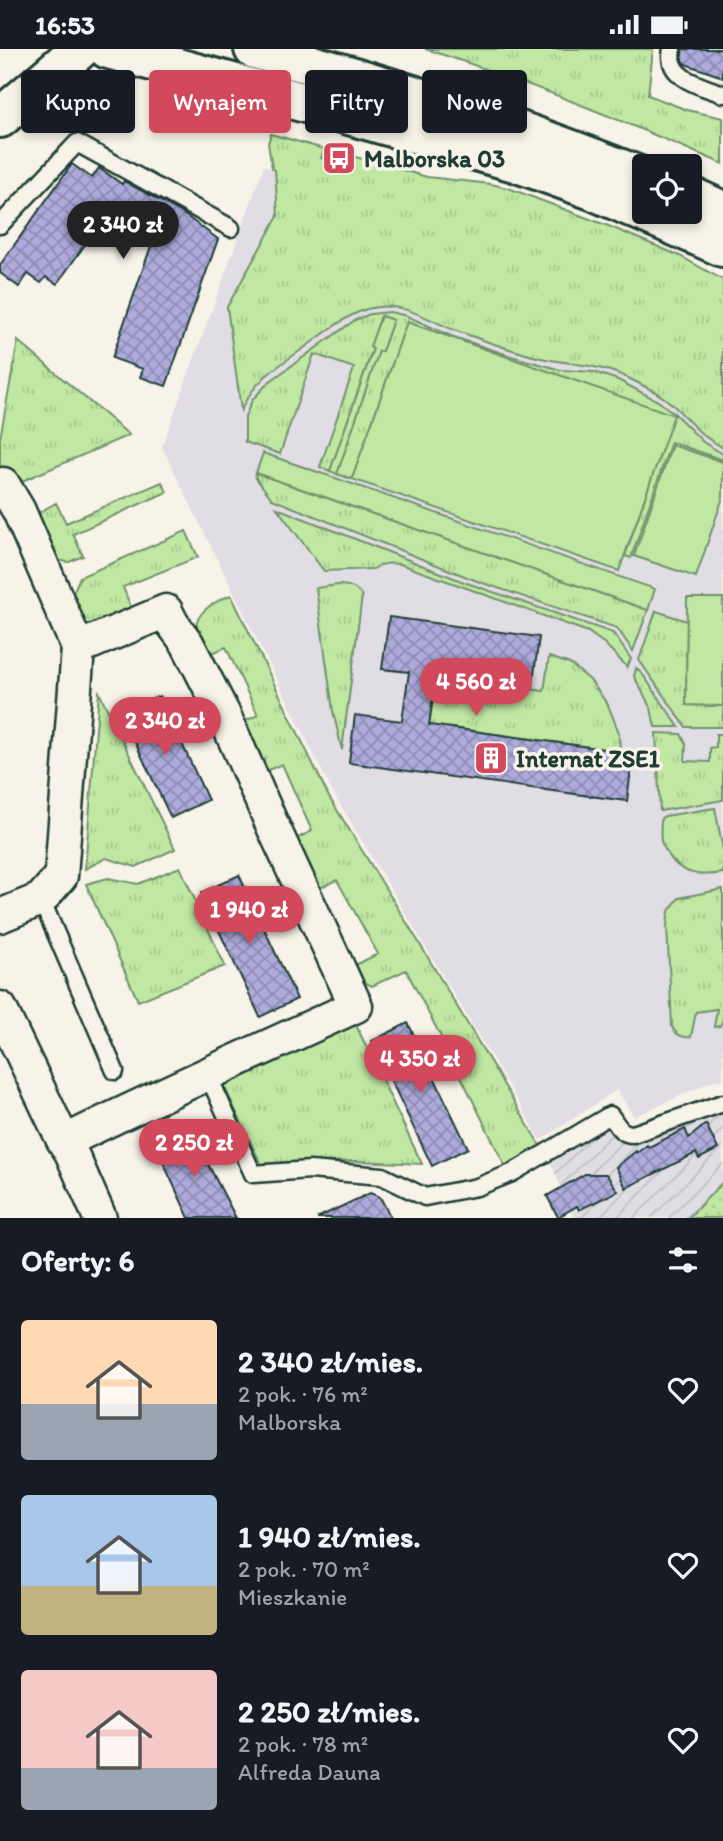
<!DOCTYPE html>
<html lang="pl">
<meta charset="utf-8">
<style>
:root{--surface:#171b24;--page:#20242c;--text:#f1f3f6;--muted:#9ea1a6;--accent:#d1495b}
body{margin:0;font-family:Itim,sans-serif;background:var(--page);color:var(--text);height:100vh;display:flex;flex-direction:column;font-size:26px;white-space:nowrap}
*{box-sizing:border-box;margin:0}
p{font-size:23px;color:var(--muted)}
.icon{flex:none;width:38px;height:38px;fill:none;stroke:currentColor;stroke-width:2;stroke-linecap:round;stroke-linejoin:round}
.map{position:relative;height:1169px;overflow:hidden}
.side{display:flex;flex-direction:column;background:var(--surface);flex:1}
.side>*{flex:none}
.hud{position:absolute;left:21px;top:21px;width:682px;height:63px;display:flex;gap:14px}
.fabs{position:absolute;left:632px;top:105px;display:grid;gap:14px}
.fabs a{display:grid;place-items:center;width:70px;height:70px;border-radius:7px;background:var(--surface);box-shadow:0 4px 10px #0003;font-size:35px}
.price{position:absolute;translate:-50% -60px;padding:0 16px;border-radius:24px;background:var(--accent);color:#fff;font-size:23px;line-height:46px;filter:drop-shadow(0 2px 4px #0008)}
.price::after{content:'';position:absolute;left:50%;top:42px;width:21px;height:16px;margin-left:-10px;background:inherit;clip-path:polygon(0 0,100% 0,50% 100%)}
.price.selected{background:#222;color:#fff}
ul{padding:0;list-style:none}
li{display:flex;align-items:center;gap:21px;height:175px;padding:0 21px}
li span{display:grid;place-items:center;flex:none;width:196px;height:140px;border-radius:7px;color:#555}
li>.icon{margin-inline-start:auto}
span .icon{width:84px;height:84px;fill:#fffc;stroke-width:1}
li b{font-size:30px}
h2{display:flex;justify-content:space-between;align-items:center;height:84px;padding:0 21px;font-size:30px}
.tag{padding:0 24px;border-radius:7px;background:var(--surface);box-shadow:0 4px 10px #0003;font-size:24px;line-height:63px}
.tag.selected{background:var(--accent);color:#fff}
.status{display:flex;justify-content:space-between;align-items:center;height:49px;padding:0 35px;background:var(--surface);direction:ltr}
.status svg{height:19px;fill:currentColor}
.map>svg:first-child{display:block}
.built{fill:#e1dde4}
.industrial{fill:url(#industrial-furrows)}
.grass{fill:url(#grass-tufts);stroke:#70926c;stroke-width:2}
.park{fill:#c0e8a3;stroke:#70926c;stroke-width:2}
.garden{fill:url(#garden-dots);stroke:#70926c;stroke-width:2}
.building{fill:url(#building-cross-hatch);stroke:#1f3d34;stroke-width:2}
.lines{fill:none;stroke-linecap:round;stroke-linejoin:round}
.lane-casing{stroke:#1f3d34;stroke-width:21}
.street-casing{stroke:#1f3d34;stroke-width:37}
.secondary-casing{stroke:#1f3d34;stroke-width:44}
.primary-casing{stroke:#1f3d34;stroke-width:44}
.lane{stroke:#f7f3e8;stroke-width:16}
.street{stroke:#f7f3e8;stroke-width:32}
.secondary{stroke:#f7f3e8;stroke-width:38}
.primary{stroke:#f7f3e8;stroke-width:38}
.labels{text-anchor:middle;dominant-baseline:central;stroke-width:7;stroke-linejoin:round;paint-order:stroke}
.poi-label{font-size:24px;font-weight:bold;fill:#1f3d34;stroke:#f7f3e8;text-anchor:start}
</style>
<div class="status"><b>16:53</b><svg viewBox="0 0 49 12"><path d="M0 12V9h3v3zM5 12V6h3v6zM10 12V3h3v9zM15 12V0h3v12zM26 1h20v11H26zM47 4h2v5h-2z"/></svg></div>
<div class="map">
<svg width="723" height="1169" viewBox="0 0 723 1169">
<defs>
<pattern id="industrial-furrows" width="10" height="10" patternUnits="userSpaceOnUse" patternTransform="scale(1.75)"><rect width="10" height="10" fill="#e1dde4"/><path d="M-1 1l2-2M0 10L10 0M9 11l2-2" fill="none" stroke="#c1bfc4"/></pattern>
<pattern id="grass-tufts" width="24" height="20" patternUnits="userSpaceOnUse" patternTransform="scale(1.75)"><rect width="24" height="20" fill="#c0e8a3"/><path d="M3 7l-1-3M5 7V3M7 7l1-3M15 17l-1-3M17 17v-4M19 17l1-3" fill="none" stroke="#a5c88d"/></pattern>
<pattern id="garden-dots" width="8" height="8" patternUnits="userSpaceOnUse" patternTransform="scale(1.75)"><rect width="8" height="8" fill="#c0e8a3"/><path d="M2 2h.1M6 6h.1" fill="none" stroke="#a5c88d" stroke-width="1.8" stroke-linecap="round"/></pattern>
<pattern id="building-cross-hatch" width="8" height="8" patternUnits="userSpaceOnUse" patternTransform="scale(1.75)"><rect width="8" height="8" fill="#aeabdc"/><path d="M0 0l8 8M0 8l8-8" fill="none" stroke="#8d8cb3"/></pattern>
</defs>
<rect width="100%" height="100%" fill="#f7f3e8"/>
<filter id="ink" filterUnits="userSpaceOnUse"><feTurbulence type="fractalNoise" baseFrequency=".0143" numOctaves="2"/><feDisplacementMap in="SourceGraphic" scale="14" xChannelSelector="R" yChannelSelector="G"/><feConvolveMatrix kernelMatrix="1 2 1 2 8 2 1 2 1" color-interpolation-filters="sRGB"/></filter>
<g filter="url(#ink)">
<path class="built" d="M264 117 404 164 723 296V1031H715L634 1068 617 1041 541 1091 332 742 162 398Z"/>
<path class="industrial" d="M723 1058V1133L688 1169H574L549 1110 610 1075 623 1094Z"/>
<path class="grass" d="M425 0H653L648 46 687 61 723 69V115C625 73 527 32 425 0Z
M271 85 324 100 321 109 349 118 352 107 427 128 491 135 511 140 611 178 680 207 723 231V399C716 394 707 390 701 384 689 374 680 361 667 351 656 342 642 336 630 330 600 314 565 316 533 307 507 300 482 291 457 282 427 271 401 250 367 260 344 267 324 285 304 299 277 318 255 330 241 361L227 258 278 167 275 121 272 119 268 94Z
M390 263 407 267 451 287 511 307 561 321 594 323 618 331 658 352 675 365 703 393 723 405V411L671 393 631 509 625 507 673 366 407 273 352 430 337 425 379 301 382 302 393 271 381 267 370 298 373 299 330 422 320 418 354 319 314 305 280 405 245 393V368L252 351 269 333 355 271 370 265Z
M18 292 129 386 13 436 0 422V389Z
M255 424 648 561 633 602 617 579 477 532 272 450 256 429Z
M162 433 167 443 73 485 83 507 69 513 54 511 36 471 40 463 56 454 66 474Z
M277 459 464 533 613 584 631 610 627 618 605 595 588 583 400 515C389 514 382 514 373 520L324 522Z
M186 482 198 508 123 538 133 564 93 580 85 577 72 546 80 528Z
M338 536C348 536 356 538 362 547L342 701 333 662 316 539Z
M231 546 329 748 415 887 541 1098 505 1117 451 1007 406 921 372 937 361 932 351 918 378 905 337 831 315 841 294 791 312 782 282 715 264 723 241 674 258 666 226 598 210 605C206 599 200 592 198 585 190 564 216 552 231 546Z
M656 562 687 572 686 656 723 657V678H686L639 611Z
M549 608 570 615 590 631 608 656 619 684 620 702 429 676 436 627 544 642Z
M636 619 643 626 679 678H655L651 659 634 627Z
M99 643 175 800 136 818 106 809 85 820Z
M656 684 681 685 686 695 685 712 710 713V699L716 698V685H723V751L660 762Z
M715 759 723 801V824C704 827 685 827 672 811 668 805 663 799 661 792 660 784 661 776 661 769L665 767Z
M180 818 225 917 138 952 86 835 108 829 138 835Z
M723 840V971L720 977 714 978 717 960 696 963 691 988C681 989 675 986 672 977L667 876 669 862 679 849Z
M355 974 422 1115 357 1112 261 1115 223 1035Z"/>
<path class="park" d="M381 267 393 271 382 302H379L337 425 330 422 373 300 370 298Z
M407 273 674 366 619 522 352 430Z
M672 396 723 413V448L696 528 634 507Z
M263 404 655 540 648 561 256 424Z
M687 549H723V657L686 656Z"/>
<path class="garden" d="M723 1133V1169H688Z"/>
<path class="building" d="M682 0H723V28L685 15 682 9Z
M72 115 92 129 99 119 122 135 124 132 179 162 218 190 166 337 140 328 143 320 112 309 151 197 106 166 57 235 46 228 41 234 28 225 19 238 0 224V216Z
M389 568 539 588 532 640 436 627 429 676 633 704 627 752 349 714 355 666 402 672 409 623 382 620Z
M160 647 208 751 171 769 123 668 149 651Z
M239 826 297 950 260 968 201 844Z
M408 974 468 1099 432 1117 372 992Z
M706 1075 718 1100 699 1110 696 1104 626 1139 616 1118 636 1102 637 1104 647 1096 649 1098 685 1080 689 1089Z
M193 1081 209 1117 236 1169H189L156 1098Z
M585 1125H606L618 1142 579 1161 577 1157 558 1168 547 1147Z
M370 1144 380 1148 391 1169H317Z"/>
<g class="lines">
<g class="lane-casing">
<path id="lane" d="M672 0C665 30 702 37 723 45
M0 176 77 94 231 179
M41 850 115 1022
M208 1026 253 1125 310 1121 382 1127 425 1148 477 1138 512 1124 610 1066C617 1075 620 1085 633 1085L723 1054"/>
</g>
<g class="street-casing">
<path id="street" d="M0 867 41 850 61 827 78 599 19 462 3 435
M0 959 63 1091 71 1103 100 1169
M63 1091 78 1086C170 1041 263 1000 356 957L270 771 224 666 187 594 172 574 166 562 78 599"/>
</g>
<g class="secondary-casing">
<path id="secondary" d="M0 69 80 0"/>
</g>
<g class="primary-casing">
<path id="primary" d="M108 0 342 64 515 113 595 142 723 198
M254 0C387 35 517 78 644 129
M690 147 723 162"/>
</g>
<use href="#lane" class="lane"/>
<use href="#street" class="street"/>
<use href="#secondary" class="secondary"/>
<use href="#primary" class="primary"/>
</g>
</g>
<defs>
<g id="bus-square" transform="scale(1.75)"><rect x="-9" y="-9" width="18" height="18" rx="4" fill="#d1495b" stroke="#f7f3e8"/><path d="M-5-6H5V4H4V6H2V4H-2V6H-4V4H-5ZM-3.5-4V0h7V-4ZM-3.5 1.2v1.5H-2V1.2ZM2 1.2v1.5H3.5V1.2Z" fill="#fff"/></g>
<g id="building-square" transform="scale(1.75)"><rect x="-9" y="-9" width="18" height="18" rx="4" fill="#d1495b" stroke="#f7f3e8"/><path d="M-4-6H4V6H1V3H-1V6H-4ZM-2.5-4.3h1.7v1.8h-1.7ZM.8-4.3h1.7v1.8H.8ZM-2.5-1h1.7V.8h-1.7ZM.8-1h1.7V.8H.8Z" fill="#fff"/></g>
</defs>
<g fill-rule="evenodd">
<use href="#bus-square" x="339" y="109"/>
<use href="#building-square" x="491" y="709"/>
</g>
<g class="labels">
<g class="poi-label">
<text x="364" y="109">Malborska 03</text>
<text x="516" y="709">Internat ZSE1</text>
</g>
</g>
</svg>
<div class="fabs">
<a><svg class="icon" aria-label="locate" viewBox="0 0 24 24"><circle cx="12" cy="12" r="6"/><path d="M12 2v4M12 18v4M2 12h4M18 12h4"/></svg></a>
</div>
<b class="price selected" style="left:123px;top:212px">2 340 zł</b>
<b class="price" style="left:476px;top:669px">4 560 zł</b>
<b class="price" style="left:165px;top:708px">2 340 zł</b>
<b class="price" style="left:249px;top:897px">1 940 zł</b>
<b class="price" style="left:420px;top:1046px">4 350 zł</b>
<b class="price" style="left:194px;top:1130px">2 250 zł</b>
<div class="hud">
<a class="tag">Kupno</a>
<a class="tag selected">Wynajem</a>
<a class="tag">Filtry</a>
<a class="tag">Nowe</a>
</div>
</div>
<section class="side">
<h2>Oferty: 6<svg class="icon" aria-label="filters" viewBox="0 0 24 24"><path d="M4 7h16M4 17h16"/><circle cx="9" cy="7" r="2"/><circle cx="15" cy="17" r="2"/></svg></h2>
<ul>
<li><span style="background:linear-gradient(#ffd9b3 60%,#9aa5b1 0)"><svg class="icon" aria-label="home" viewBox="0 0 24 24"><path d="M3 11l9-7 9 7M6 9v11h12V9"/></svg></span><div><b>2 340 zł/mies.</b><p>2 pok. · 76 m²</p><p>Malborska</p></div><svg class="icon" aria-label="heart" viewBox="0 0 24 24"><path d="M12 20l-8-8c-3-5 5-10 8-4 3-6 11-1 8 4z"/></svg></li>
<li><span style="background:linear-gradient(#a9c7e8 65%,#c2b280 0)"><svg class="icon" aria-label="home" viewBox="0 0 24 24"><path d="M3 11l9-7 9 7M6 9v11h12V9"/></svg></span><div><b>1 940 zł/mies.</b><p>2 pok. · 70 m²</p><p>Mieszkanie</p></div><svg class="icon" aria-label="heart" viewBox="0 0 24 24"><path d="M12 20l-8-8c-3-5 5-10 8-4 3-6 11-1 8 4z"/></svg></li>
<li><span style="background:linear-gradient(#f6c9c9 70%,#9aa5b1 0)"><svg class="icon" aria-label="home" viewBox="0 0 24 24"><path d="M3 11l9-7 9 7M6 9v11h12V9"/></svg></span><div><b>2 250 zł/mies.</b><p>2 pok. · 78 m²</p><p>Alfreda Dauna</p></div><svg class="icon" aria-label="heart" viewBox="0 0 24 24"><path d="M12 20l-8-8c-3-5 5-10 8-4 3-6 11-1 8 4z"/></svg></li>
</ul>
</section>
